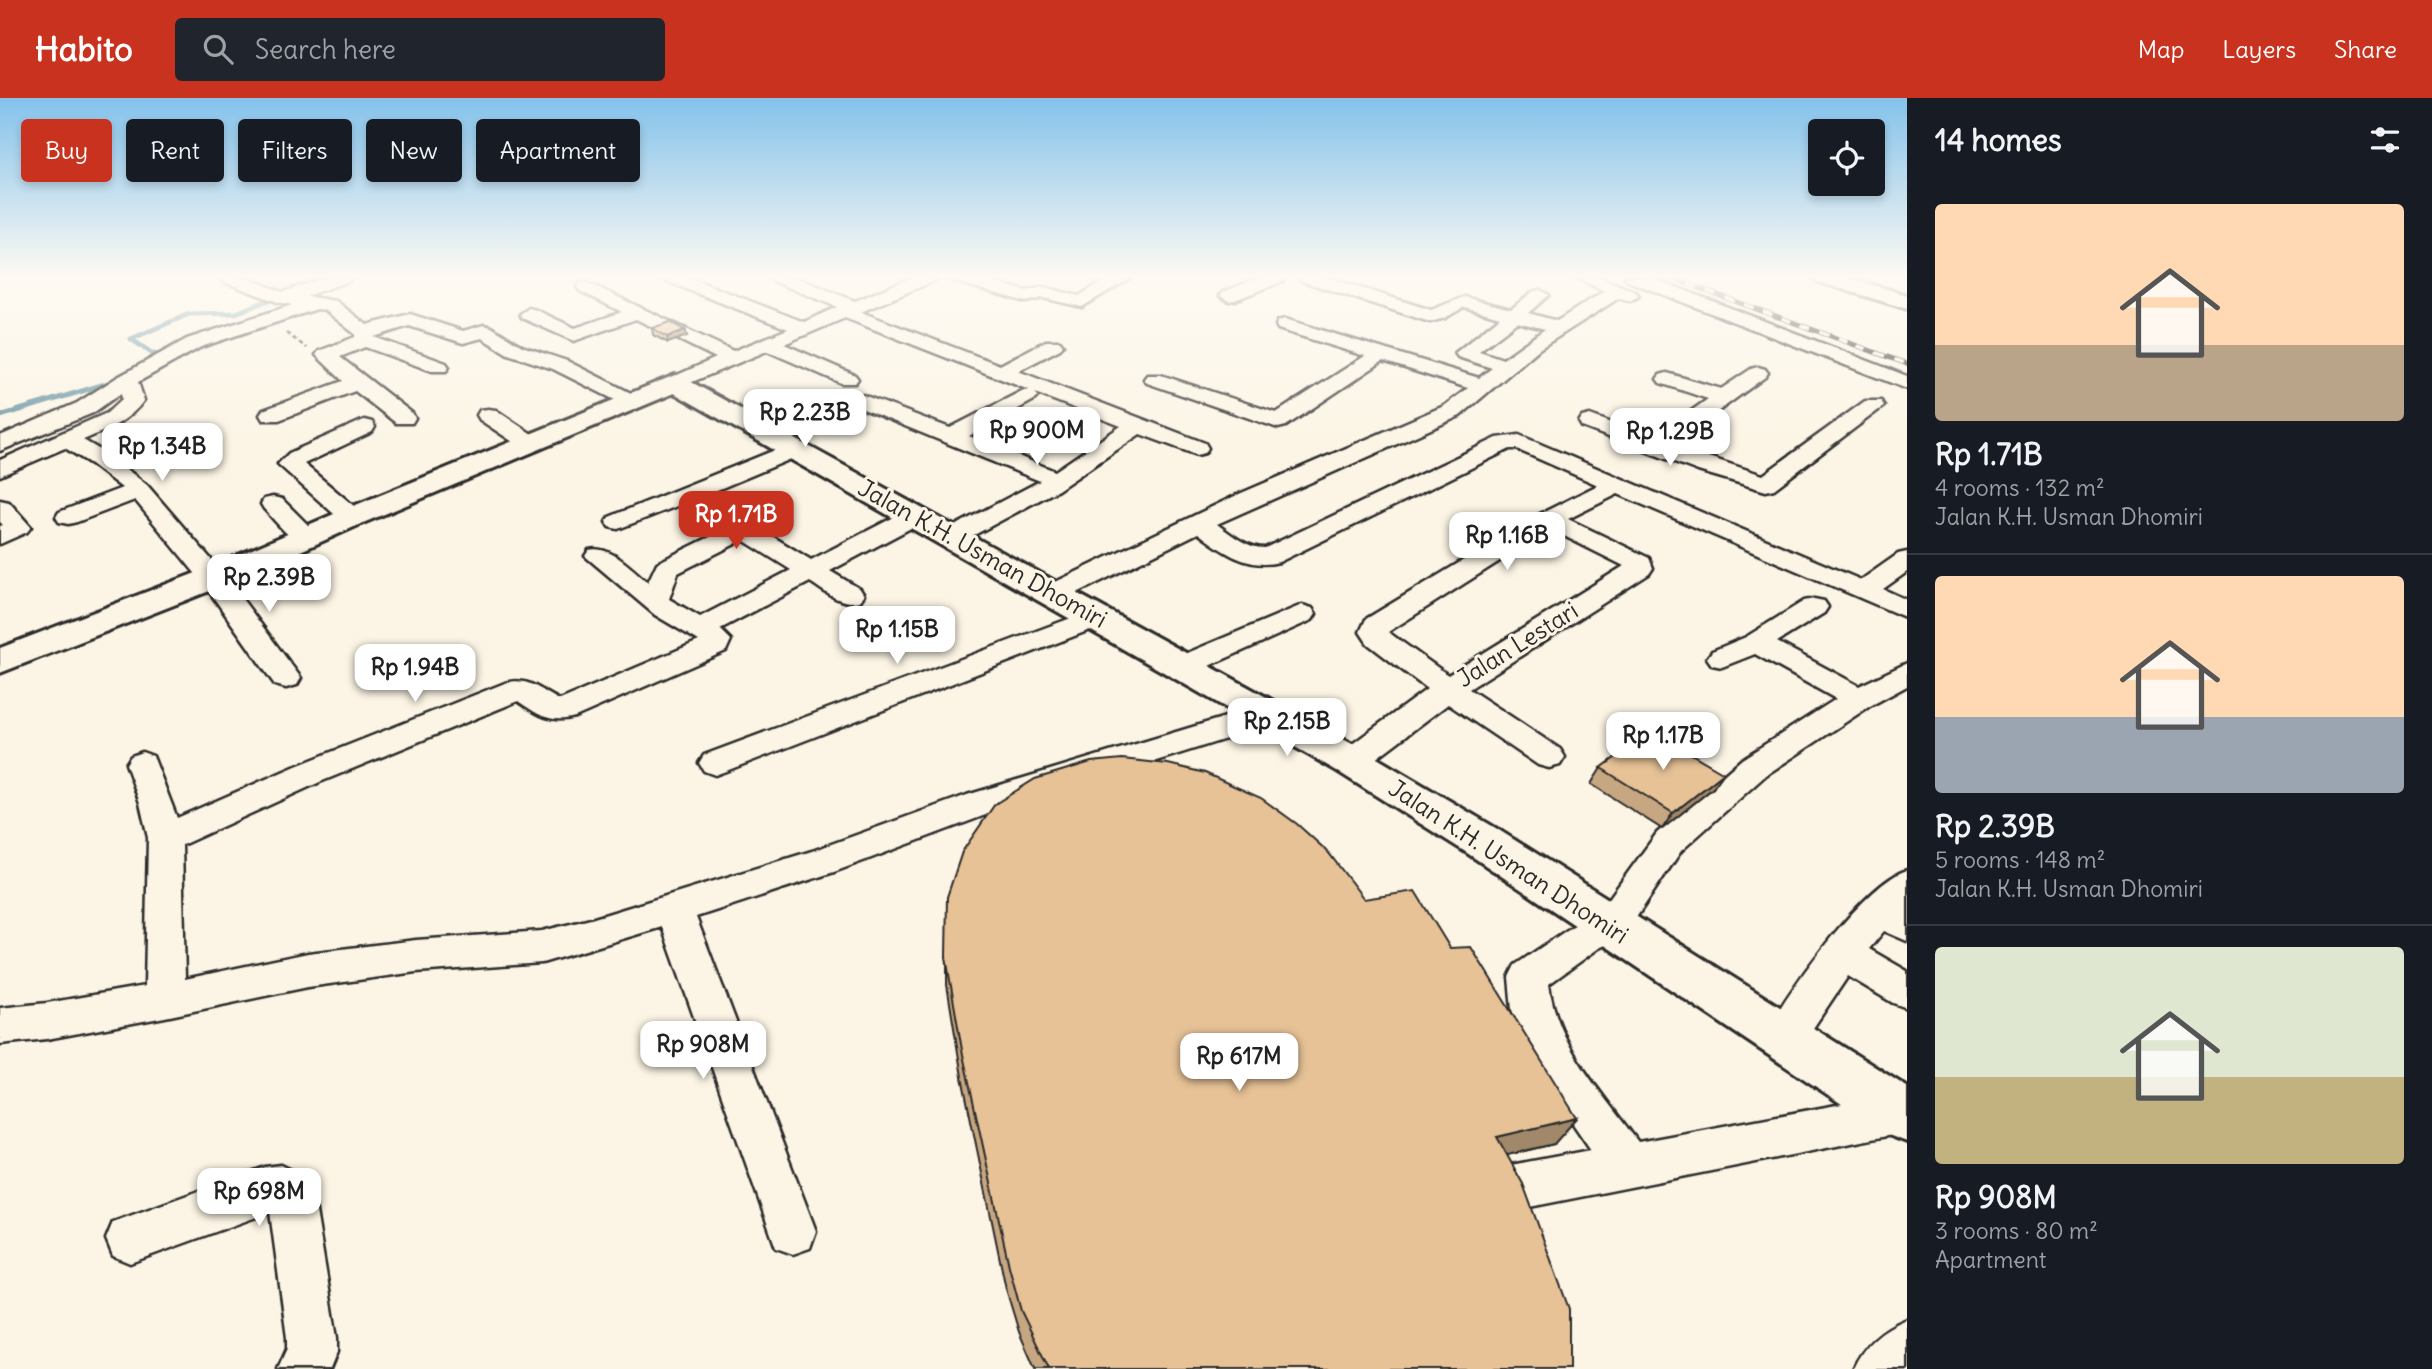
<!DOCTYPE html>
<meta charset="utf-8">
<style>
:root{--surface:#171b24;--page:#20242c;--text:#f1f3f6;--muted:#9ea1a6;--line:#363941;--accent:#c8321e}
body{margin:0;font-family:Delius,sans-serif;background:var(--page);color:var(--text);height:100vh;display:flex;flex-direction:column;font-size:26px;white-space:nowrap}
*{box-sizing:border-box;margin:0}
p{font-size:23px;color:var(--muted)}
.icon{flex:none;width:38px;height:38px;fill:none;stroke:currentColor;stroke-width:2;stroke-linecap:round;stroke-linejoin:round}
.map{position:relative;flex:1;overflow:hidden}
.panel{display:flex;flex-direction:column;background:var(--surface);width:525px}
.panel>*{flex:none}
.top-card{position:absolute;left:21px;top:21px;width:665px;height:63px;display:flex;gap:14px}
.controls{position:absolute;left:1808px;top:21px;display:grid;gap:14px}
.controls a{display:grid;place-items:center;width:77px;height:77px;border-radius:7px;background:var(--surface);box-shadow:0 4px 10px #0003;font-size:35px}
.price{position:absolute;translate:-50% -60px;padding:0 16px;border-radius:14px;background:#fff;color:#222;font-size:23px;line-height:46px;filter:drop-shadow(0 2px 4px #0008)}
.price::after{content:'';position:absolute;left:50%;top:42px;width:21px;height:16px;margin-left:-10px;background:inherit;clip-path:polygon(0 0,100% 0,50% 100%)}
.price.selected{background:var(--accent);color:#fff}
ul{padding:0;list-style:none}
li{display:grid;align-content:center;gap:14px;height:371px;padding:0 28px}
li+li{border-top:2px solid var(--line)}
li span{display:grid;place-items:center;height:217px;border-radius:7px;color:#555}
li>.icon{margin-inline-start:auto}
span .icon{width:126px;height:126px;fill:#fffc;stroke-width:1}
li b{font-size:30px}
h2{display:flex;justify-content:space-between;align-items:center;height:84px;padding:0 28px;font-size:30px}
.tag{padding:0 24px;border-radius:7px;background:var(--surface);box-shadow:0 4px 10px #0003;font-size:24px;line-height:63px}
.tag.selected{background:var(--accent);color:#fff}
header{display:flex;align-items:center;gap:42px;box-sizing:border-box;height:98px;padding:0 35px;background:var(--accent);color:#fff}
header strong{font-size:33px}
nav{display:flex;gap:38px;margin-inline-start:auto;font-size:24px}
.search{width:490px;height:63px;background:var(--page);display:flex;align-items:center;gap:18px;box-sizing:border-box;padding:0 24px;border-radius:7px;color:var(--muted);font-size:26px}
main{display:flex;flex:1;min-height:0}
.map>svg:first-child{display:block}
.lines{fill:none;stroke-linecap:round;stroke-linejoin:round}
.stream{stroke:#6792a1;stroke-width:5}
.minor-casing{stroke:#2b2b2b;stroke-width:5}
.major-casing{stroke:#2b2b2b;stroke-width:6}
.path{stroke:#2b2b2b;stroke-width:2.5;stroke-dasharray:4.5 3.5;stroke-linecap:butt}
.minor{fill:#fcf5e5;fill-rule:evenodd}
.major{fill:#fcf5e5;fill-rule:evenodd}
.rail-casing{stroke:#2b2b2b;stroke-width:5}
.rail{stroke:#fcf5e5;stroke-width:3.5;stroke-dasharray:10;stroke-linecap:butt}
.wall{fill:#c7a782;stroke:#2b2b2b;stroke-width:2}
.shaded-wall{fill:#a2886a;stroke:#2b2b2b;stroke-width:2}
.building{fill:#e7c297;stroke:#2b2b2b;stroke-width:2}
.labels{text-anchor:middle;dominant-baseline:central;stroke-width:6;stroke-linejoin:round;paint-order:stroke}
.street-label{font-size:24px;fill:#2b2b2b;stroke:#fcf5e5}
</style>
<header>
<strong>Habito</strong>
<div class="search"><svg class="icon" aria-label="search" viewBox="0 0 24 24"><circle cx="10" cy="10" r="6"/><path d="M15 15l6 6"/></svg>Search here</div>
<nav><a>Map</a><a>Layers</a><a>Share</a></nav>
</header>
<main>
<div class="map">
<svg width="1907" height="1271" viewBox="0 0 1907 1271">
<rect width="100%" height="100%" fill="#fcf5e5"/>
<filter id="ink" filterUnits="userSpaceOnUse"><feTurbulence type="fractalNoise" baseFrequency=".0143" numOctaves="2"/><feDisplacementMap in="SourceGraphic" scale="14" xChannelSelector="R" yChannelSelector="G"/><feConvolveMatrix kernelMatrix="1 2 1 2 8 2 1 2 1" color-interpolation-filters="sRGB"/></filter>
<g filter="url(#ink)">
<g class="lines">
<path class="stream" d="M159 261 164 258 153 256 131 241 189 216 236 215 279 198
M0 318 115 283"/>
<g class="minor-casing">
<path id="minor" d="M219 179H244L283 194 326 179H352L349 183 306 198 336 203 367 227 410 216 463 233 484 227 491 229 522 248 567 263 639 299 643 303 639 307H625L553 271 508 256 482 240 463 245 409 228 374 239 446 265 449 269 446 273H432L365 249 340 259 412 315 415 320 412 325H396L355 293 279 322H263L260 317 263 312 343 283 316 257 319 253 355 239V236L325 212 317 211 201 249 138 284 144 302C128 324 107 332 83 342L107 356 147 387 222 474 301 580 297 587 286 590 275 587 204 486 135 402 77 424 68 426 59 424 56 419 59 414 122 390 91 366 65 350 0 378V362L107 315 122 301 121 295 93 315 0 353V338L77 305 116 280 187 241 292 207 277 204 222 183Z
M663 179H688L804 224 837 209 773 183 770 179H795L855 203 913 179H937L934 183 861 214 1000 267 1046 243H1060L1063 247 1060 251 1018 273 1205 345 1208 350 1205 355 1197 357 1140 336 1058 392 961 444 952 447 943 444 939 439 943 434 1040 383 863 311 784 345H768L765 340 768 335 863 297 950 330 1020 294 1029 292 845 220 784 246 855 277 858 281 855 285H841L767 253 675 291 668 289 665 285 668 281 716 260 636 221 574 243 522 220 520 216 529 210 536 212 575 230 622 214 580 193 577 189 580 185 586 184 733 253 788 231 666 183ZM1035 295 1121 328 1055 373 969 338 1034 302 1038 298Z
M950 179H978L1026 193 1043 189 1079 198 1110 179H1132L1082 209 1043 200 1026 204 953 183Z
M1261 179H1286L1283 183 1235 202 1229 203 1220 198 1223 194Z
M1299 179H1326L1431 212 1464 199 1511 211 1534 193 1540 192 1549 197 1528 215 1557 223 1604 193 1576 179H1600L1636 194 1639 198 1630 203 1619 200 1539 251 1460 318 1217 426C1231 436 1247 450 1265 450L1497 340 1519 337 1861 482 1898 456 1907 454V474L1883 491 1907 502V520L1618 396 1568 421 1649 460 1653 470 1649 476 1469 591 1560 651 1565 659 1560 667 1549 670 1538 667 1448 606 1362 671 1351 675 1340 671 1335 663 1340 655 1427 591 1368 546 1360 534 1366 521 1540 416 1598 387 1516 351H1510L1279 464C1247 472 1222 453 1198 435L1065 501 1055 503 1045 501 1041 495 1045 489 1239 396 1444 308 1468 290 1383 263 1286 328 1278 330 1147 285 1144 281 1147 277H1161L1276 315 1365 258 1278 231 1276 227 1278 223 1285 221 1479 280 1492 270 1458 259 1455 255 1500 219 1464 209 1445 220 1430 224 1302 183ZM1517 224 1545 231 1503 261 1479 253ZM1550 431 1624 468 1448 577 1388 534Z
M1625 179H1650L1907 278V291L1628 183Z
M1758 269 1765 271 1768 275 1765 279 1672 347 1763 377 1865 303H1881L1884 308 1774 391 1766 393 1698 373 1582 329 1579 324 1582 319 1590 317 1653 340 1708 301 1660 285 1657 281 1660 277 1667 275 1721 291 1751 271Z
M488 311 496 312 538 340 541 345 538 350H522L480 322 477 317 480 312Z
M364 322 372 324 375 329 372 334 304 366 361 414 364 419 361 424 352 426 343 424 278 366 289 355Z
M795 344 803 346 806 351 803 356 705 397 811 462 906 413 915 411 924 413 927 418 924 423 830 473 860 491 864 497 860 503C840 508 826 494 810 484L720 531 731 542 726 553 575 619C550 626 537 616 518 603L320 684 182 747 185 881 308 855 416 842 542 833 591 821 812 753 967 697 1272 605 1283 609 1287 616 1283 623 991 715 834 774 696 819 816 1133 810 1150 793 1156 776 1150 662 829 542 865 416 874 308 889 165 919 47 941 0 946V910L47 905 145 888 148 740 140 705 126 666 131 658 142 654 153 658 177 720 296 668 505 585C529 578 540 593 560 602L699 543 655 517 585 458 589 452C611 447 631 471 648 484L657 465 726 431 685 405 618 431 609 429 606 424 609 419ZM743 442 791 472 700 519 669 501 678 475Z
M273 399 282 401 315 434 319 439 315 444C293 450 279 426 264 411L261 406 264 401Z
M0 402 9 404 31 429 27 434 0 446V428L3 427 0 424Z
M1814 501 1824 503 1828 509 1824 515 1777 544 1859 588 1907 565V588L1870 608 1766 677 1681 753 1623 839 1599 850 1549 886C1556 947 1603 996 1638 1044L1901 995 1907 998V1034L1500 1115 1484 1108 1477 1092 1484 1076 1500 1069 1591 1052 1541 979 1512 912 1509 879 1515 867 1573 828 1597 817 1657 735 1742 661 1836 601 1755 556 1722 569 1712 567 1707 560 1712 553 1746 539 1804 503Z
M1302 507 1312 510 1316 516 1312 522 1193 575 1183 578 1173 575 1168 568 1173 561Z
M1098 510 1108 513 1112 519 1108 525 726 673 715 677 704 673 699 665 704 657Z
M1907 772V843L1884 833 1869 851 1907 873V910L1893 905 1848 878 1797 954 1783 960 1769 954 1763 941C1782 899 1864 786 1907 772Z
M281 1067 306 1079 313 1095 337 1240V1254L330 1271H278L287 1251V1240L270 1114 130 1165 113 1158 106 1141 113 1124 265 1069Z
M1907 1221V1271H1853C1864 1246 1882 1231 1907 1221Z"/>
</g>
<g class="major-casing">
<path id="major" d="M1813 179H1846L1907 197V211L1816 183Z
M675 277 684 280 1365 653 1494 729 1907 989V1044L1888 1037 1464 753 1337 673 674 295 363 425 225 487 0 575V550L201 473 341 413Z"/>
</g>
<path class="path" d="M286 235 307 250"/>
<use href="#minor" class="minor"/>
<use href="#major" class="major"/>
<g class="rail-casing">
<path id="rail" d="M1669 179 1907 266"/>
</g>
<use href="#rail" class="rail"/>
</g>
<path class="wall" d="M652 230 685 232 687 238 668 245 653 237Z
M1601 670 1713 690 1662 731 1591 686Z
M947 799 1364 801 1554 1046 1507 1057 1569 1271H1035L1019 1234 1006 1191 962 979 947 887Z"/>
<path class="shaded-wall" d="M685 232 687 238 668 245 667 239Z
M1724 675 1713 690 1662 731 1673 715Z
M1577 1020 1554 1046 1477 1064 1497 1039Z"/>
<path class="building" d="M670 224 685 232 667 239 652 230Z
M1652 633 1724 675 1673 715 1601 670Z
M1122 661 1168 666 1205 675 1261 700 1297 726 1328 754 1364 801 1415 793 1450 850 1471 849 1577 1020 1497 1039 1523 1086 1569 1211V1271H1049L1021 1213 1009 1168 962 952 946 859 947 799 962 754 995 706 1035 681 1091 664Z"/>
</g>
<linearGradient id="sky" x2="0" y2="1"><stop stop-color="#84c2eb"/><stop offset="0.5" stop-color="#fefaf3"/><stop offset="1" stop-color="#fefaf3" stop-opacity="0"/></linearGradient>
<rect width="1907" height="357" fill="url(#sky)"/>
<g class="labels">
<g class="street-label">
<text transform="translate(983 455) rotate(29)">Jalan K.H. Usman Dhomiri</text>
<text transform="translate(1517 546) rotate(-32)">Jalan Lestari</text>
<text transform="translate(1509 763) rotate(33)">Jalan K.H. Usman Dhomiri</text>
</g>
</g>
</svg>
<div class="controls">
<a><svg class="icon" aria-label="locate" viewBox="0 0 24 24"><circle cx="12" cy="12" r="6"/><path d="M12 2v4M12 18v4M2 12h4M18 12h4"/></svg></a>
</div>
<b class="price" style="left:805px;top:351px">Rp 2.23B</b>
<b class="price" style="left:1037px;top:369px">Rp 900M</b>
<b class="price" style="left:1670px;top:370px">Rp 1.29B</b>
<b class="price" style="left:162px;top:385px">Rp 1.34B</b>
<b class="price selected" style="left:736px;top:453px">Rp 1.71B</b>
<b class="price" style="left:1507px;top:474px">Rp 1.16B</b>
<b class="price" style="left:269px;top:516px">Rp 2.39B</b>
<b class="price" style="left:897px;top:568px">Rp 1.15B</b>
<b class="price" style="left:415px;top:606px">Rp 1.94B</b>
<b class="price" style="left:1287px;top:660px">Rp 2.15B</b>
<b class="price" style="left:1663px;top:674px">Rp 1.17B</b>
<b class="price" style="left:703px;top:983px">Rp 908M</b>
<b class="price" style="left:1239px;top:995px">Rp 617M</b>
<b class="price" style="left:259px;top:1130px">Rp 698M</b>
<div class="top-card">
<a class="tag selected">Buy</a>
<a class="tag">Rent</a>
<a class="tag">Filters</a>
<a class="tag">New</a>
<a class="tag">Apartment</a>
</div>
</div>
<section class="panel">
<h2>14 homes<svg class="icon" aria-label="filters" viewBox="0 0 24 24"><path d="M4 7h16M4 17h16"/><circle cx="9" cy="7" r="2"/><circle cx="15" cy="17" r="2"/></svg></h2>
<ul>
<li><span style="background:linear-gradient(#ffd9b3 65%,#b9a48a 0)"><svg class="icon" aria-label="home" viewBox="0 0 24 24"><path d="M3 11l9-7 9 7M6 9v11h12V9"/></svg></span><div><b>Rp 1.71B</b><p>4 rooms · 132 m²</p><p>Jalan K.H. Usman Dhomiri</p></div></li>
<li><span style="background:linear-gradient(#ffd9b3 65%,#9aa5b1 0)"><svg class="icon" aria-label="home" viewBox="0 0 24 24"><path d="M3 11l9-7 9 7M6 9v11h12V9"/></svg></span><div><b>Rp 2.39B</b><p>5 rooms · 148 m²</p><p>Jalan K.H. Usman Dhomiri</p></div></li>
<li><span style="background:linear-gradient(#dfe7d0 60%,#c2b280 0)"><svg class="icon" aria-label="home" viewBox="0 0 24 24"><path d="M3 11l9-7 9 7M6 9v11h12V9"/></svg></span><div><b>Rp 908M</b><p>3 rooms · 80 m²</p><p>Apartment</p></div></li>
</ul>
</section>
</main>
